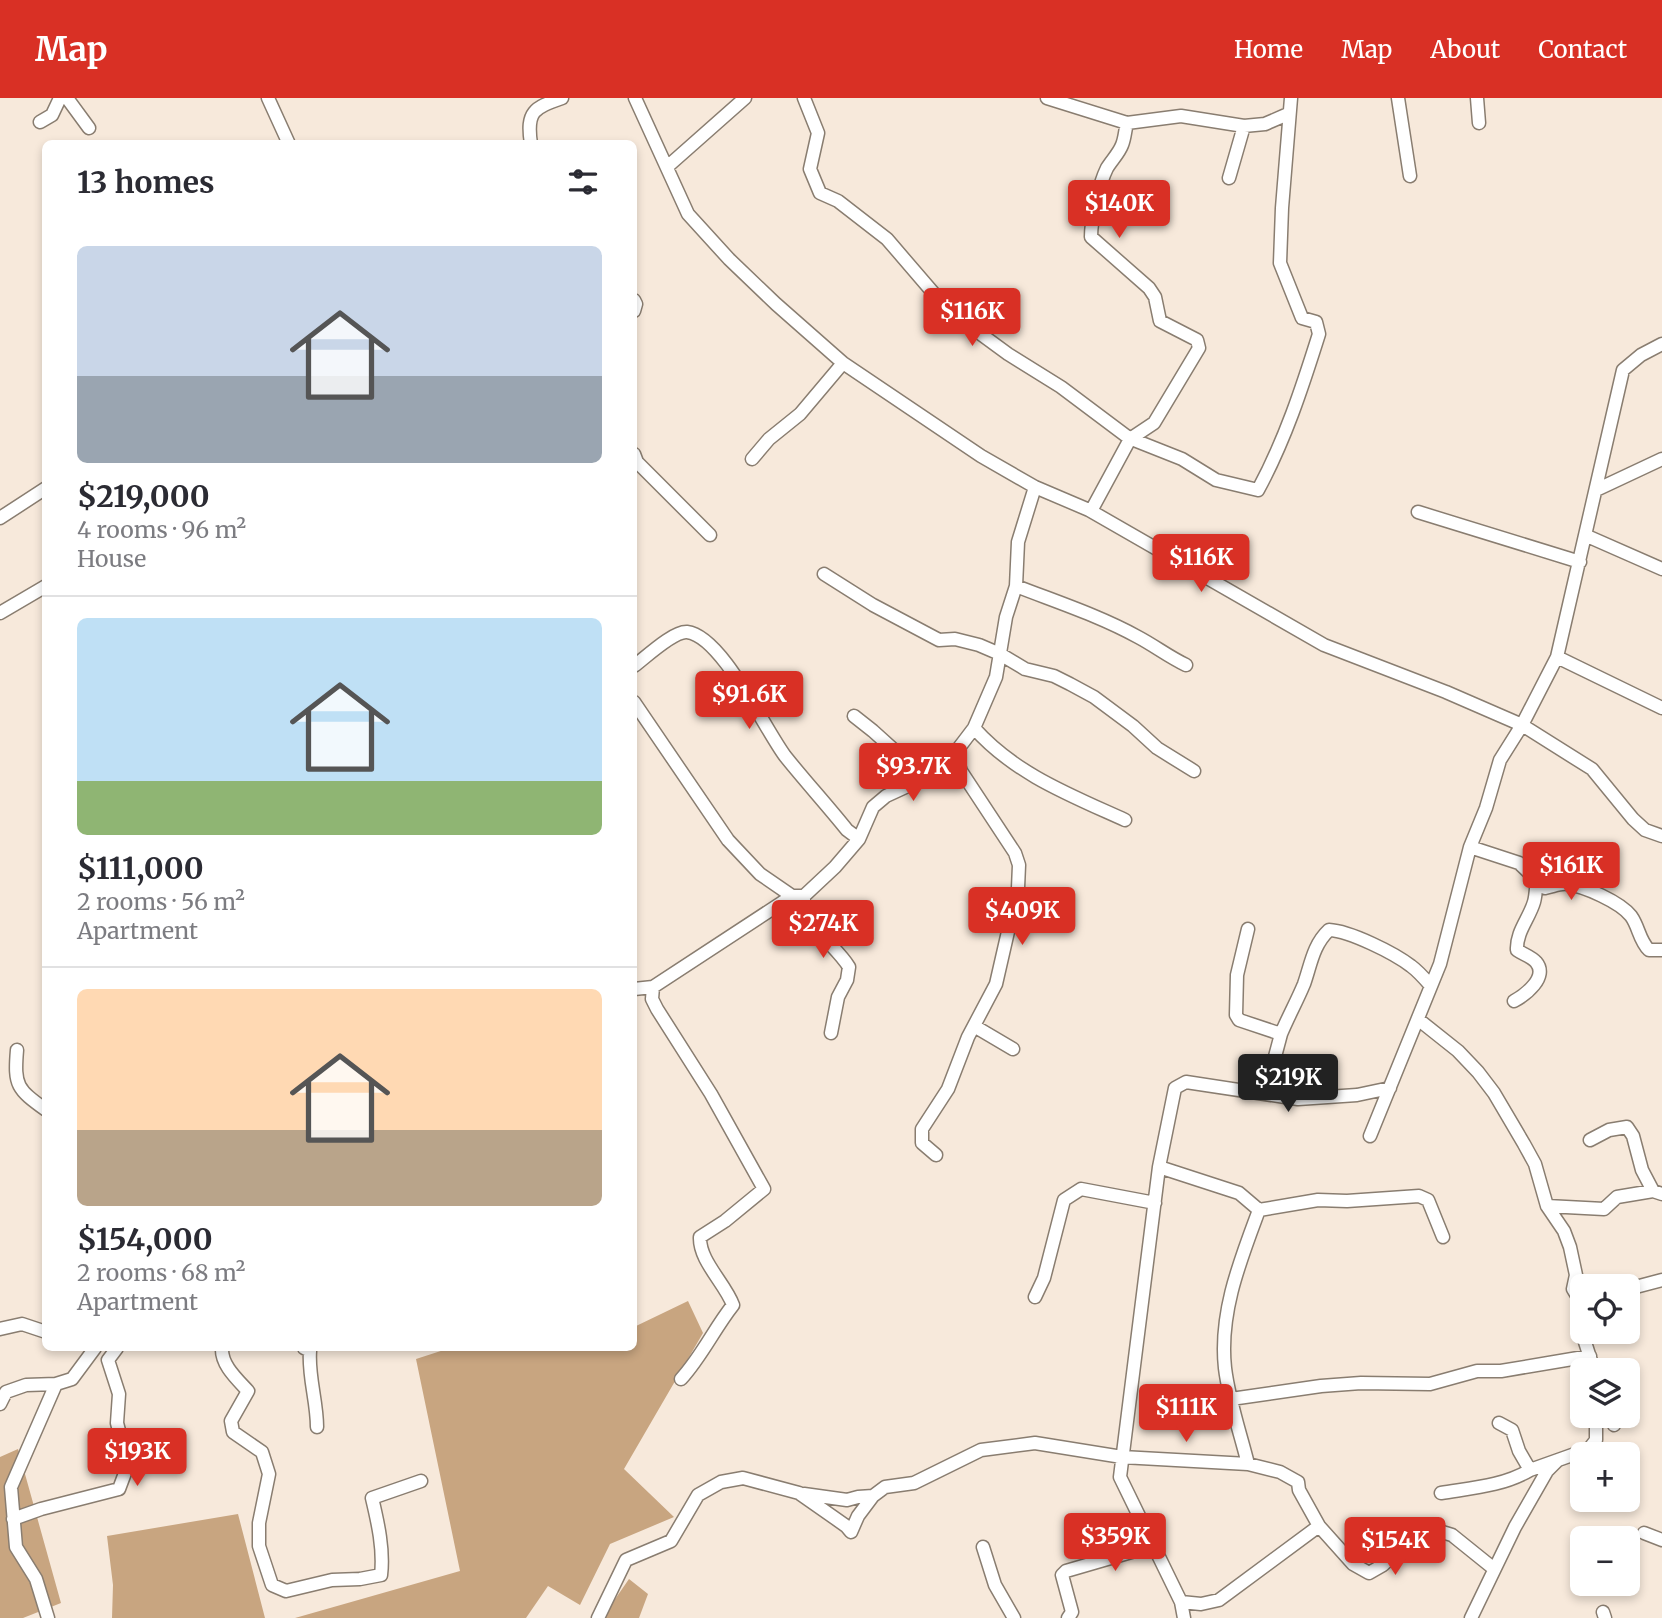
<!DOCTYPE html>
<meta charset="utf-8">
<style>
:root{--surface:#fff;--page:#f2f2f3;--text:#2b2b33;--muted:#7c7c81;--line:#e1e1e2;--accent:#d93025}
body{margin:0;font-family:Merriweather,serif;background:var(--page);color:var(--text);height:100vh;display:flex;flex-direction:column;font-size:26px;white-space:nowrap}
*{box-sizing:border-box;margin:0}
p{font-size:23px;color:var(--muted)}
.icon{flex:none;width:38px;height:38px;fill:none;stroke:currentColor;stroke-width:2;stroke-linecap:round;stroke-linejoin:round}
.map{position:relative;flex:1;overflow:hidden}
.sheet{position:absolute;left:42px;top:42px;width:595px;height:1211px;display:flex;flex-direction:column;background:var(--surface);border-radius:10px;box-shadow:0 4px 10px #0003}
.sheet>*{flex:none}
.tools{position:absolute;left:1570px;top:1176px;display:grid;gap:14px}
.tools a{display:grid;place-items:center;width:70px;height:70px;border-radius:10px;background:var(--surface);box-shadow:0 4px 10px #0003;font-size:35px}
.price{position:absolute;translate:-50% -60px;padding:0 16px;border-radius:7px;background:var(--accent);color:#fff;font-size:23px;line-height:46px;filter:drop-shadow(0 2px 4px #0008)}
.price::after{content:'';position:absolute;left:50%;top:42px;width:21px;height:16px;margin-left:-10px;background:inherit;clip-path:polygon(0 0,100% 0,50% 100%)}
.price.on{background:#222;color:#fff}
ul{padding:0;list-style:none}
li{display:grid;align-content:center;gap:14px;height:371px;padding:0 35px}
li+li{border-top:2px solid var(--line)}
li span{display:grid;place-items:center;height:217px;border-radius:10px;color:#555}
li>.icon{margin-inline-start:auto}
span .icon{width:126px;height:126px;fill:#fffc;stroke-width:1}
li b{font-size:30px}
h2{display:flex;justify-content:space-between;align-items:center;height:84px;padding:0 35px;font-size:30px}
header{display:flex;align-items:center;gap:42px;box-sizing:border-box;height:98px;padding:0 35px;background:var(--accent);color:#fff}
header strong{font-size:33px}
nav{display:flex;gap:38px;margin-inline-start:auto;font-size:24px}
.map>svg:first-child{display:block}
.forest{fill:#c8a580}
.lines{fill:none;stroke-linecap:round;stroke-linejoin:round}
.minor-casing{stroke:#897d70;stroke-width:15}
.minor{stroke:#fff;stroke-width:12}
</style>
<header>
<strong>Map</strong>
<nav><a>Home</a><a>Map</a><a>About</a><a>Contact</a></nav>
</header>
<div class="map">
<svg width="1662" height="1520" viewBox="0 0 1662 1520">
<rect width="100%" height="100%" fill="#f7e9db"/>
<path class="forest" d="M688 1203 703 1235 624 1371 674 1419 610 1446 580 1507 548 1488 526 1520H295L460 1473 416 1261 450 1250H634V1229Z
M18 1351 61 1505 23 1520H0V1359Z
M238 1416 265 1520H112L113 1487 107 1438Z
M629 1481 648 1496 639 1520H602Z"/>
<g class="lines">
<g class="minor-casing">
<path id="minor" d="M67 0 89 30
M268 0 289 46
M635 0 688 116 729 161 776 206 843 265 981 358 1035 389 1089 412 1324 547 1446 594 1522 627 1557 559 1623 272 1641 257 1662 246
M804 0 818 35 810 71 820 95 838 103 887 141 948 212 1008 256 1061 289 1129 340 1182 361 1216 382 1258 392C1285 342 1302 290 1319 236L1316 224 1302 220 1280 165 1282 110 1291 0
M1047 0 1127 25 1181 18 1244 28 1265 26 1288 16
M1398 0 1410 78
M1477 0 1479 25
M40 24 52 17 60 0
M531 46C526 13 534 10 562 0
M667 69 745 0
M1229 80 1244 28
M634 202 636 206 634 213
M634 356 637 364 710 437
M752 361 769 341 800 316 843 265
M1596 392 1662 361
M1091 413 1130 341 1154 325 1199 250 1197 242 1160 223 1155 199 1149 190 1091 139C1091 122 1099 86 1107 70 1112 62 1119 55 1122 47 1125 40 1125 32 1127 25
M1418 414 1580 464
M0 420 46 390
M1587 438 1662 471
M824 476 873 507 939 542 955 541 979 547 1000 556 1025 571 1054 578 1070 586 1094 599 1133 628 1157 650 1194 673
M1016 488C1057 504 1100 518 1138 539 1155 548 1169 559 1186 567
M0 515 46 488
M1557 559 1662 610
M634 568C645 560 673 533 687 534 722 538 764 630 785 658 805 683 827 707 847 732L859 741
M634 604 728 742 760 776 792 798
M854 618 873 633 925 680
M974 630C1015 676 1070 697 1125 722
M1470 749 1519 765 1545 790C1552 789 1560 785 1567 786 1584 788 1620 804 1631 818 1639 829 1639 842 1649 852H1662
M804 798C802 827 835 846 849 869L847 882 838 899 831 935
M1248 831 1237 877 1236 917 1239 922 1281 936C1288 919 1297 903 1304 886 1311 866 1313 847 1329 832 1350 833 1394 855 1411 868 1418 873 1425 881 1431 888
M653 889 652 901 657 911 711 996 764 1091 725 1123 700 1139C699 1163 725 1185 733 1207 714 1231 702 1258 681 1281
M634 891 653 889 792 798H804L835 769 859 741 873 709 886 698 925 680 955 655 974 630 996 579 1006 519 1016 488 1018 444 1035 389
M1514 903C1525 897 1549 879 1536 864 1532 859 1523 856 1517 852 1516 834 1529 821 1534 804 1536 797 1536 788 1537 781
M1419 922 1458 953 1478 974 1494 995 1524 1046 1535 1066 1547 1108 1564 1133 1570 1149 1576 1177 1573 1191 1582 1206
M974 928 1013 951
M17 952C14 988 17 991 46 1012
M1265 996 1281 936
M1370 1038 1440 866 1470 749 1486 710 1500 662 1522 627 1592 671 1633 721 1645 732 1662 738
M1590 1042 1609 1032 1627 1029 1633 1038 1642 1072 1653 1093 1662 1096
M936 1057 922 1045V1031L948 991 968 939 996 886 1018 790 1019 767 1015 755 961 673 955 655
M1159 1069 1239 1095 1259 1112
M1547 1108 1604 1111 1617 1099 1653 1093
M1628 1191 1662 1182
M1035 1199 1044 1180 1064 1102 1081 1091 1155 1105
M0 1231 22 1226 46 1234
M1588 1234 1585 1244 1594 1272
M222 1250C221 1267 237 1281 248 1293L231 1323 233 1334 262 1354 269 1376 259 1425V1448L272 1487 286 1493 332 1482 360 1481 381 1477C384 1452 378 1425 372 1400L421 1383
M304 1250 310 1253C308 1278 317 1303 317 1329
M1231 1301 1321 1288 1361 1285 1430 1286 1477 1273H1501L1590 1258
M0 1306 6 1294 26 1287 56 1286
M1610 1318 1614 1327
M1499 1325 1512 1332 1519 1353 1530 1372 1589 1351 1596 1342V1318
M1441 1395C1471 1390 1503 1388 1530 1372
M804 1396 847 1402 858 1399 873 1398
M13 1421 41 1411 119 1391 128 1367 117 1325 119 1296 108 1262 117 1250
M1319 1428 1353 1466 1369 1475 1383 1467 1423 1428 1452 1437 1493 1470
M1644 1435 1662 1442
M983 1449 995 1487 1014 1520
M1181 1504 1201 1506 1219 1502 1319 1428 1299 1392 1298 1384 1280 1374 1248 1366C1240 1334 1229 1303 1225 1270 1219 1215 1240 1163 1259 1112L1318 1102 1347 1103 1419 1098 1428 1102 1443 1139
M1603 1514 1605 1520
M48 1520 36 1481 16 1449 11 1389 56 1286 72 1281 95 1250
M598 1520 626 1462 671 1443 698 1397 721 1384 743 1380 799 1395 846 1428 851 1434 858 1418 873 1398 885 1389 914 1385 981 1352 1035 1345 1122 1359 1248 1366
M1068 1520 1072 1514 1062 1477 1066 1473 1152 1448
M1184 1520 1181 1504 1120 1379 1159 1069 1175 990 1186 984 1298 1001 1357 997 1390 990
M1471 1520 1515 1429 1547 1373 1558 1362"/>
</g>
<use href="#minor" class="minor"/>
</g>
</svg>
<div class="tools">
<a><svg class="icon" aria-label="locate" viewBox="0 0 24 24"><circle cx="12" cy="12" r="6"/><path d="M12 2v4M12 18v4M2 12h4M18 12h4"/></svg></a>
<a><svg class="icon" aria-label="layers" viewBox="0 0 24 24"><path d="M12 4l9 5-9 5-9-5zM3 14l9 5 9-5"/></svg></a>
<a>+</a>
<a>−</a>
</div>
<b class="price" style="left:1119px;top:142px">$140K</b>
<b class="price" style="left:972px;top:250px">$116K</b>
<b class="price" style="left:1201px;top:496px">$116K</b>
<b class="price" style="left:749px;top:633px">$91.6K</b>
<b class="price" style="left:913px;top:705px">$93.7K</b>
<b class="price" style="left:1571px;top:804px">$161K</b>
<b class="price" style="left:1022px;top:849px">$409K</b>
<b class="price" style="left:823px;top:862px">$274K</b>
<b class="price on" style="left:1288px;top:1016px">$219K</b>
<b class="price" style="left:1186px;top:1346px">$111K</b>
<b class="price" style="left:137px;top:1390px">$193K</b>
<b class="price" style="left:1115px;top:1475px">$359K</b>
<b class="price" style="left:1395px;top:1479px">$154K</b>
<section class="sheet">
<h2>13 homes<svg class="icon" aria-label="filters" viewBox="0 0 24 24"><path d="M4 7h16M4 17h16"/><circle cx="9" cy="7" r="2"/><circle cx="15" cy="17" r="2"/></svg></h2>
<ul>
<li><span style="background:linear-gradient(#c9d6e8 60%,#9aa5b1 0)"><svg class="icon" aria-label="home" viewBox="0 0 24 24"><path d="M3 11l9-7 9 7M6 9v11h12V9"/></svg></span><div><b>$219,000</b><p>4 rooms · 96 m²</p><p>House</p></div></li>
<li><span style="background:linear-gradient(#bfe0f5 75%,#8fb573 0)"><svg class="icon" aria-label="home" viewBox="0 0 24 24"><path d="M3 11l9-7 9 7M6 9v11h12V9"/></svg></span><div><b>$111,000</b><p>2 rooms · 56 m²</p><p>Apartment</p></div></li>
<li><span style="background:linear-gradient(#ffd9b3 65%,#b9a48a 0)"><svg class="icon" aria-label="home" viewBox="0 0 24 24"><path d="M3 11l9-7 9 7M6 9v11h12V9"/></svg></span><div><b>$154,000</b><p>2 rooms · 68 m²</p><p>Apartment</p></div></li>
</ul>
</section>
</div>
